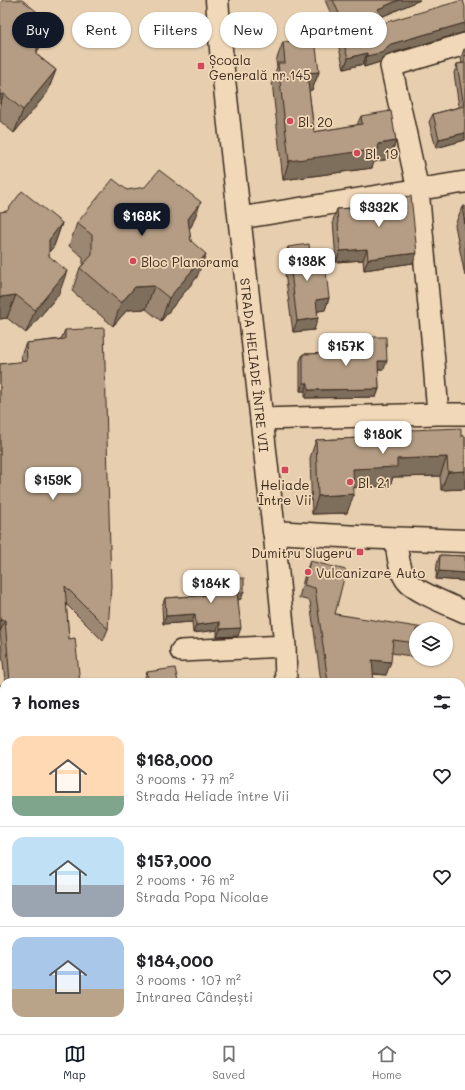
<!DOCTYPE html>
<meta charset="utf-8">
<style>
:root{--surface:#fff;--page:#f6f6f6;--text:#202124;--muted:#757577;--line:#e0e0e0;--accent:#111827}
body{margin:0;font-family:Mali,sans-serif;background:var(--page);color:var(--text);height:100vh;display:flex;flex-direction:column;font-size:15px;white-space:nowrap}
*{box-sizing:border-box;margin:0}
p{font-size:13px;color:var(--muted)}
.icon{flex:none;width:22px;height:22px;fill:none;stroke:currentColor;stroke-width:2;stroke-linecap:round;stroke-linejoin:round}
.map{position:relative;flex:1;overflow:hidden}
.panel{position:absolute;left:0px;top:678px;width:465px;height:356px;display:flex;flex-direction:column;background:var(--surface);border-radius:12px 12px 0 0;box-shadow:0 1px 3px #0004}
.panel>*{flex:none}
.hud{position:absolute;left:12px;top:12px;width:441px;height:36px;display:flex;gap:8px}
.buttons{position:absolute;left:409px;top:622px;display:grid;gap:8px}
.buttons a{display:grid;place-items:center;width:44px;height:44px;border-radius:50%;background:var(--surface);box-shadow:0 1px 3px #0004;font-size:20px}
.price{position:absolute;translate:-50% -34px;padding:0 9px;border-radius:8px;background:#fff;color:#222;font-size:13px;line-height:26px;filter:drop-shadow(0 1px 2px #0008)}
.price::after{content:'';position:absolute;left:50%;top:24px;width:12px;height:9px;margin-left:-6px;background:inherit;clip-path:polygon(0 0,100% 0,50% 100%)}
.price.on{background:var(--accent);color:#fff}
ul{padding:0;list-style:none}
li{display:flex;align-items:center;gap:12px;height:100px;padding:0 12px}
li+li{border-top:1px solid var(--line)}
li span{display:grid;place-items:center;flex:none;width:112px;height:80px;border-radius:12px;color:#555}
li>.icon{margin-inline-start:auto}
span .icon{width:48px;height:48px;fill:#fffc;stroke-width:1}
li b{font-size:17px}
h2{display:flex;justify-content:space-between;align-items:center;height:48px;padding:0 12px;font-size:17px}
.pill{padding:0 14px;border-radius:18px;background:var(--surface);box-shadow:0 1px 3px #0004;font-size:14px;line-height:36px}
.pill.on{background:var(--accent);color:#fff}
.dock{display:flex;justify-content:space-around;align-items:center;height:56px;border-top:1px solid var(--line);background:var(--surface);font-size:11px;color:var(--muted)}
.dock a{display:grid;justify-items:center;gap:2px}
.dock .on{color:var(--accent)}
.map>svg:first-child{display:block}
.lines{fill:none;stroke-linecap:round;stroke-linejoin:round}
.minor-casing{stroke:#3b2a1e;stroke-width:24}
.major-casing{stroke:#3b2a1e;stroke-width:25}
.minor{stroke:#f1d8b8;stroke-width:21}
.major{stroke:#f1d8b8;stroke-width:22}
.wall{fill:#9b8772;stroke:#3b2a1e}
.shaded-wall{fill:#7e6e5c;stroke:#3b2a1e}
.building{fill:#b49d84;stroke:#3b2a1e}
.poi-dot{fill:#d1495b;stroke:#f1d8b8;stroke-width:1.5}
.labels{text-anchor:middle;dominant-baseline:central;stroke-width:3.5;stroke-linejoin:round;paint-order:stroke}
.poi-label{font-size:13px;fill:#3b2a1e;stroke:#f1d8b8;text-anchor:start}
.street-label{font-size:13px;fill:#3b2a1e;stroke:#f1d8b8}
</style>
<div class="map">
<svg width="465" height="1034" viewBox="0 0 465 1034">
<rect width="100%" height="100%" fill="#e6ceaf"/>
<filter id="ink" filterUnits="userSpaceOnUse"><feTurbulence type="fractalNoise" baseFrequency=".025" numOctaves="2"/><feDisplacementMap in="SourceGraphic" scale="8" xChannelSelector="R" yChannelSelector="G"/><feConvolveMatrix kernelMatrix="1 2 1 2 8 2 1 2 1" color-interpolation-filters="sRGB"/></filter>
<g filter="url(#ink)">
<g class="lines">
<g class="minor-casing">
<path id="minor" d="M240 218 465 182
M438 414 432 337 418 190 391 66 465 44
M261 419 438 414H465
M274 532 285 646 286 682
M395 539C398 552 398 570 407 581 414 591 452 606 465 612
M181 651 285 646
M141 1034 142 1030"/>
</g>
<g class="major-casing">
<g id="major">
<path id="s1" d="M217 0 222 61 274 532 358 537 465 541"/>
</g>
</g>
<use href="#minor" class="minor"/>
<use href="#major" class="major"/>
</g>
<path class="wall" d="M325 0H420L381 17 388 54 383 57 380 62 364 67 363 64 344 69 339 48 342 40Z
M0 3 50 22 42 45 37 51V55L56 70 47 93 14 133 0 121Z
M283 42 319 72 312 90H309L314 132 357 125 361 116 396 141 389 159 374 162 372 168 283 180 272 82 277 67 276 61Z
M464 49H465V140L436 148 429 122 433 114 459 107 454 73 457 64 462 63 461 58Z
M127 190 192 225 189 229 197 277 161 321 146 309 127 310 113 326 72 291 80 268 83 264V257L69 246 77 223Z
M368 201 413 263 364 270 363 260 336 262 333 220 337 209 365 207Z
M465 206V276L455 225 462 207Z
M62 223 54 246 49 252V256L59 294 26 333 7 318 0 319Z
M288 247 311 265 329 298 325 310 318 311 314 330 293 332 283 258Z
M65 330 108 629 103 641 66 604 69 639 80 682H5L0 632V364L22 362 21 355 26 343 61 339Z
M361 337 384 369H378L379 389 376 397 305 398V391H300V361L303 354 340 353 342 348 358 347V345Z
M384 431 465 436V489L441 490 440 476 393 477 390 486 353 487 347 513 312 514 310 458 316 440 382 437Z
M440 555 465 556V581L436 579 437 563Z
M310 561 335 614 416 629V657L392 653 386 675 373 674 374 682H321L310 601 299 598 305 574Z
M198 582 244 591 241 599H238V636L217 637V630L193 633 192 622 163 624 162 606 165 598 195 596V590Z
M147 672 178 682H145L144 680Z
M461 908 465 910V946L461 944Z
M35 1030H64V1034H36Z
M185 1030H259L257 1034H231L228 1033V1034H184Z"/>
<path class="shaded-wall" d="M399 0H420L374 20 378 9Z
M50 22 42 45 28 63 37 40Z
M465 23V32L388 54 383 57 380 62 364 67 367 56 391 44Z
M367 53 363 64 344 69 348 58Z
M56 70 47 93 14 133 23 110Z
M319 72 312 90 301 92 307 73Z
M4 94 0 104V95Z
M465 133V140L436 148 439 139Z
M396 141 389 159 374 162 372 168 283 180 289 161Z
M201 202 192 225 180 242 188 219Z
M62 223 54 246 40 263 49 240Z
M367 249 363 260 336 262 340 251Z
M417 253 413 263 364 270 368 259Z
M206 254 197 277 161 321 169 298Z
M67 271 59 294 26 333 35 310Z
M154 286 146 309 127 310 113 326 121 303 135 287Z
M16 295 7 318 0 319V298L1 297Z
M329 298 325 310 312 312 316 300Z
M318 318 314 330 293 332 297 321Z
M378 361H387L384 369H375Z
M303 383H308L305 391H300Z
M379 389 376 397 305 398 308 390Z
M447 457 440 476 393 477 390 486 346 488 353 469 397 459Z
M465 471V489L441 490 448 472Z
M354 494 347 513 312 514 318 496Z
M439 571 465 573V581L436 579Z
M244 591 241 599 234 600 237 592Z
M212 593 209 601 196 602 199 594Z
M195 614 192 622 163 624 166 616Z
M0 620H5L0 632Z
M220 622 217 630 193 633 196 625Z
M241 628 238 636 217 637 220 629Z
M372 660 391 662 386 675 367 673Z"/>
<path class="building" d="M3 0H22L50 22 37 40V55L56 70 23 110 4 94 0 95V3Z
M333 0H399L378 9 383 23 463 0 465 7V23L391 44 387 47 384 52 367 56V53L348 58 342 38 349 36Z
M315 39 319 72 307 73 314 132 362 124 361 116 391 111 396 141 378 144 379 149 289 161 278 63H285L283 42Z
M465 63V133L439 139 433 114 464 106 457 64Z
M159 170 201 202 188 219 191 241 206 254 169 298 154 286 135 287 121 303 80 268 92 255V235L77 223 113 179 127 190 145 187Z
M22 191 62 223 49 240V256L67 271 35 310 16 295 1 297 0 298V212L7 211Z
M411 196 417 253 368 259 367 249 340 251 337 209 368 207V201Z
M465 206V224L462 207Z
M309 244 311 265 325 263 329 298 316 300 318 318 297 321 288 247Z
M104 328 111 586 108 629 65 586 69 639 75 638 80 682H10L5 620H0V364L27 361 26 343 65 339V330Z
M361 337H386L387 361H378L379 389 308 390V383H303V354L342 353V348L362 347Z
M461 428V436H465V471L448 472 447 457 397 459V467L353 469 354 494 318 496 316 440 384 437V431Z
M440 555 465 556V573L439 571Z
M310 561 346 570 335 614 430 629H416V643L393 640 391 662 372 660 374 682H328L315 588 304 585Z
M244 578V591L237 592 241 628 220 629V622L196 625 195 614 166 616 165 598 212 595V593L199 594 198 582Z
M175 668 178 682H149L147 672Z
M4 684V1030H7V1034H0V685Z
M461 908 465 910V931L461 929Z
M465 993V1034H311L313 1030H461V1001Z
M41 1030H64V1034H41Z
M186 1030H229L228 1034H184Z"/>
</g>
<g class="poi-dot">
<rect x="197" y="62" width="8" height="8" rx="2"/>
<circle cx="290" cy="121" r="4"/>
<circle cx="357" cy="153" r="4"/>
<circle cx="133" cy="261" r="4"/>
<rect x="281" y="466" width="8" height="8" rx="2"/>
<circle cx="350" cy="482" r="4"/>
<rect x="356" y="548" width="8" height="8" rx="2"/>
<circle cx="308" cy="572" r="4"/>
</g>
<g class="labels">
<g class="poi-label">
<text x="209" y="59">Școala<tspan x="209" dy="15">Generală nr.145</tspan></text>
<text x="298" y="121">Bl. 20</text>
<text x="365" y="153">Bl. 19</text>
<text x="141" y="261">Bloc Planorama</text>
<text x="358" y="482">Bl. 21</text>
<text x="285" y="484" text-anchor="middle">Heliade<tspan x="285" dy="15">Între Vii</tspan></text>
<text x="352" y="552" text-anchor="end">Dumitru Slugeru</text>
<text x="316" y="572">Vulcanizare Auto</text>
</g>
<g class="street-label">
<text stroke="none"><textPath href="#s1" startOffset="367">STRADA HELIADE ÎNTRE VII</textPath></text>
</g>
</g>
</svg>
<div class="buttons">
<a><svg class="icon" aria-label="layers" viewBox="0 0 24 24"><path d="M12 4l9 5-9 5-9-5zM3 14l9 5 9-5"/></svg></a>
</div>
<b class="price" style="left:379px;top:228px">$332K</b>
<b class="price on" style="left:142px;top:237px">$168K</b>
<b class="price" style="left:307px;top:282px">$138K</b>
<b class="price" style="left:346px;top:367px">$157K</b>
<b class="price" style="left:383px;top:455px">$180K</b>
<b class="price" style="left:53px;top:501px">$159K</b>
<b class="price" style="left:211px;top:604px">$184K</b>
<div class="hud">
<a class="pill on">Buy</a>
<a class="pill">Rent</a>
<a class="pill">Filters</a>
<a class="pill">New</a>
<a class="pill">Apartment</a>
</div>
<section class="panel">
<h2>7 homes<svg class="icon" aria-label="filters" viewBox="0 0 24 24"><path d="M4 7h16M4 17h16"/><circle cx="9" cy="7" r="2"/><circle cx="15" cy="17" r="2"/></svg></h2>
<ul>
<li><span style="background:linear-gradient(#ffd9b3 75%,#7fa58c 0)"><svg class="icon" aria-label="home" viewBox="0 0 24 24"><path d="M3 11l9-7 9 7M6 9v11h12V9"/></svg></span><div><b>$168,000</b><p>3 rooms · 77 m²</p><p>Strada Heliade între Vii</p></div><svg class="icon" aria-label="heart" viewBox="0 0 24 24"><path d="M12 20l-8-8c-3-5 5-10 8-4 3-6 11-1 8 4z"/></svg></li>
<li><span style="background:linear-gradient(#bfe0f5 60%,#9aa5b1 0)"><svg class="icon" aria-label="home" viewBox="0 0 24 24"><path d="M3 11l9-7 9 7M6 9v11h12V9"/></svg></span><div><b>$157,000</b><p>2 rooms · 76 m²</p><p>Strada Popa Nicolae</p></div><svg class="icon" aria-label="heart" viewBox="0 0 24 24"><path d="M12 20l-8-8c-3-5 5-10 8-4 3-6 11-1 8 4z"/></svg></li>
<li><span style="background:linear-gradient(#a9c7e8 65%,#b9a48a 0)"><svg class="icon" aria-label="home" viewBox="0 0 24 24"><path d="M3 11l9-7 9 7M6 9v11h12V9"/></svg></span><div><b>$184,000</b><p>3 rooms · 107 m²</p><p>Intrarea Cândești</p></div><svg class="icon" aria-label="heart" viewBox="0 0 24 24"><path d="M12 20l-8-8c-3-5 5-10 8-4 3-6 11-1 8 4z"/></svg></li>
</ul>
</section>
</div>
<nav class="dock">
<a class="on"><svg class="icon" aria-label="map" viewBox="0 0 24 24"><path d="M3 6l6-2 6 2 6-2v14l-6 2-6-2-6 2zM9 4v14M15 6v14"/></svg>Map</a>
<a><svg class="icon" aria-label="saved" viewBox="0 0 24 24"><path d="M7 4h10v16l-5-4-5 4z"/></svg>Saved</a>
<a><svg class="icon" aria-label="home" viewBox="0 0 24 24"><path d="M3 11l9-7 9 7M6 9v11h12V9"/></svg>Home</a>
</nav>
